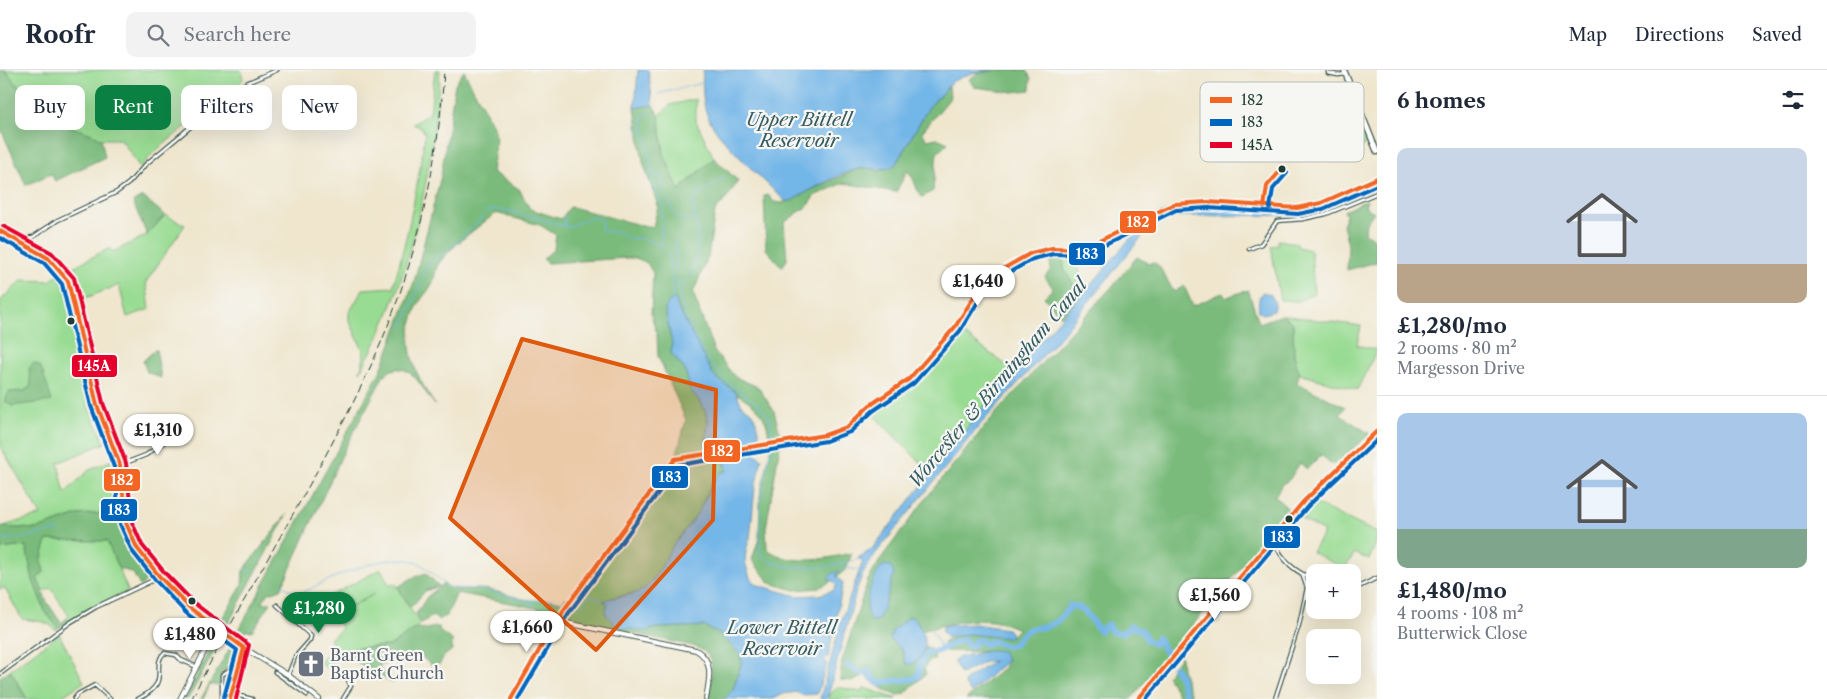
<!DOCTYPE html>
<meta charset="utf-8">
<style>
:root{--surface:#fff;--page:#f2f2f3;--text:#1f2937;--muted:#747a83;--line:#e0e1e3;--accent:#0b8043}
body{margin:0;font-family:"Libre Caslon Text",serif;background:var(--page);color:var(--text);height:100vh;display:flex;flex-direction:column;font-size:19px;white-space:nowrap}
*{box-sizing:border-box;margin:0}
p{font-size:16px;color:var(--muted)}
.icon{flex:none;width:28px;height:28px;fill:none;stroke:currentColor;stroke-width:2;stroke-linecap:round;stroke-linejoin:round}
.map{position:relative;flex:1;overflow:hidden}
.drawer{display:flex;flex-direction:column;background:var(--surface);width:450px}
.drawer>*{flex:none}
.hud{position:absolute;left:15px;top:15px;width:475px;height:45px;display:flex;gap:10px}
.buttons{position:absolute;left:1306px;top:494px;display:grid;gap:10px}
.buttons a{display:grid;place-items:center;width:55px;height:55px;border-radius:10px;background:var(--surface);box-shadow:0 5px 20px #0002;font-size:25px}
.price{position:absolute;translate:-50% -42px;padding:0 11px;border-radius:18px;background:#fff;color:#222;font-size:16px;line-height:32px;filter:drop-shadow(0 1px 2px #0008)}
.price::after{content:'';position:absolute;left:50%;top:30px;width:15px;height:11px;margin-left:-8px;background:inherit;clip-path:polygon(0 0,100% 0,50% 100%)}
.price.active{background:var(--accent);color:#fff}
ul{padding:0;list-style:none}
li{display:grid;align-content:center;gap:10px;height:265px;padding:0 20px}
li+li{border-top:1px solid var(--line)}
li span{display:grid;place-items:center;height:155px;border-radius:10px;color:#555}
li>.icon{margin-inline-start:auto}
span .icon{width:90px;height:90px;fill:#fffc;stroke-width:1}
li b{font-size:21px}
h2{display:flex;justify-content:space-between;align-items:center;height:60px;padding:0 20px;font-size:21px}
.tag{padding:0 18px;border-radius:10px;background:var(--surface);box-shadow:0 5px 20px #0002;font-size:18px;line-height:45px}
.tag.active{background:var(--accent);color:#fff}
header{display:flex;align-items:center;gap:30px;box-sizing:border-box;height:70px;padding:0 25px;background:var(--surface);border-bottom:1px solid var(--line)}
header strong{font-size:24px}
nav{display:flex;gap:28px;margin-inline-start:auto;font-size:18px}
.search{width:350px;height:45px;background:var(--page);display:flex;align-items:center;gap:12px;box-sizing:border-box;padding:0 18px;border-radius:10px;color:var(--muted);font-size:19px}
main{display:flex;flex:1;min-height:0}
.map>svg:first-child{display:block}
.green{fill:#98db92;stroke:#5c8c63}
.forest{fill:#7abb7c;stroke:#4c7c58}
.water{fill:#73b6e8;stroke:#497a8e}
.lines{fill:none;stroke-linecap:round;stroke-linejoin:round}
.stream{stroke:#73b6e8;stroke-width:1}
.river{stroke:#73b6e8;stroke-width:6}
.minor-casing{stroke:#3e564b;stroke-width:5}
.tertiary-casing{stroke:#3e564b;stroke-width:6}
.secondary-casing{stroke:#3e564b;stroke-width:6}
.trunk-casing{stroke:#3e564b;stroke-width:7}
.minor{stroke:#fff;stroke-width:2.5}
.tertiary{stroke:#fff;stroke-width:4}
.secondary{stroke:#fff;stroke-width:4}
.trunk{stroke:#fff;stroke-width:4.5}
.rail{stroke:#1f3d34;stroke-width:1;stroke-dasharray:8 4;stroke-linecap:butt}
.bus-1-casing{stroke:#f6f6f2;stroke-width:8}
.bus-2-casing{stroke:#f6f6f2;stroke-width:8}
.bus-3-casing{stroke:#f6f6f2;stroke-width:8}
.bus-1{stroke:#f26522;stroke-width:4}
.bus-2{stroke:#0065bd;stroke-width:4}
.bus-3{stroke:#e4002b;stroke-width:4}
.marked{fill:#de580e;fill-opacity:0.2;stroke:#de580e;stroke-width:4;stroke-linejoin:round}
.bus-dot{fill:#1f3d34;stroke:#f6f6f2;stroke-width:2}
.labels{text-anchor:middle;dominant-baseline:central;stroke-width:4.5;stroke-linejoin:round;paint-order:stroke}
.worship-label{font-size:16px;fill:#5b616d;stroke:#f6f6f2;text-anchor:start}
.water-label{font-size:18px;font-style:italic;fill:#345b61;stroke:#f6f6f2}
.key{fill:#f6f6f2;stroke:#b6beb9;stroke-width:1}
.key-label{font-size:14px;fill:#1f3d34}
.line-badge{stroke:#f6f6f2;stroke-width:2}
.badge-label{font-size:14px;text-anchor:middle;font-weight:bold;fill:#fff}
</style>
<header>
<strong>Roofr</strong>
<div class="search"><svg class="icon" aria-label="search" viewBox="0 0 24 24"><circle cx="10" cy="10" r="6"/><path d="M15 15l6 6"/></svg>Search here</div>
<nav><a>Map</a><a>Directions</a><a>Saved</a></nav>
</header>
<main>
<div class="map">
<svg width="1377" height="629" viewBox="0 0 1377 629">
<rect width="100%" height="100%" fill="#f6f6f2"/>
<filter id="ink" filterUnits="userSpaceOnUse"><feTurbulence type="fractalNoise" baseFrequency=".02" numOctaves="2"/><feDisplacementMap in="SourceGraphic" scale="10" xChannelSelector="R" yChannelSelector="G"/><feConvolveMatrix kernelMatrix="1 2 1 2 8 2 1 2 1" color-interpolation-filters="sRGB"/></filter>
<filter id="wash" filterUnits="userSpaceOnUse"><feTurbulence type="fractalNoise" baseFrequency=".0096" numOctaves="4" result="noise"/><feDisplacementMap in="SourceGraphic" scale="20" xChannelSelector="R" yChannelSelector="G"/><feGaussianBlur stdDeviation="1.12" result="paint"/><feColorMatrix in="noise" values="0 0 0 0 0 0 0 0 0 0 0 0 0 0 0 0 0 1.4 0 .05"/><feComposite in="paint" operator="in"/></filter>
<g filter="url(#wash)">
<rect width="100%" height="100%" fill="#efe6cd"/>
<path class="green" d="M5 0H241L243 10 153 83 140 98 121 69H101L94 65 61 53 39 41Z
M435 0H440C432 104 412 211 360 302L364 287 363 280 349 250V243L363 219 393 217C408 166 418 116 425 64L422 58 413 54 430 43Z
M696 29V51L714 88 679 122 664 84 659 46 670 35Z
M1352 32 1367 74 1342 84 1334 66 1342 61 1345 33Z
M165 145 185 155 146 212 150 239 127 247 119 215 78 231 73 213 65 201 110 178 113 182 147 165Z
M1278 170 1297 173 1298 177 1311 180 1314 223 1299 231 1280 230 1271 176 1278 175Z
M1063 183 1075 184 1083 215 1077 221 1064 199Z
M60 202 67 221 88 336 105 373 58 393 65 423 89 400 112 390 118 409 116 442 78 445 37 459 0 457 41 445 2 379 0 369V231L22 210 50 211Z
M1282 245 1361 256 1357 275 1377 280 1357 320 1299 304 1294 285 1293 254Z
M958 260 1013 300 932 404 871 343 872 338 917 305Z
M1310 431 1377 463V470L1369 490 1355 483 1344 499 1312 482 1324 462 1296 446Z
M47 470 107 471 128 521 96 535 69 552 66 549 69 546 51 518 43 522 37 508 44 502 41 491Z
M26 476 33 510 45 541 58 558 55 560C48 550 34 551 22 549L4 517 0 520V479Z
M381 499 390 516 395 513 398 517 420 554 408 565 389 576 366 577 344 581 326 598 319 591 335 579 330 569 341 559 338 545 374 524 336 544 326 528Z
M59 564 84 612 58 629H27L10 600Z
M838 617 861 622 864 618 897 629H829L830 624Z"/>
<path class="forest" d="M0 0H5C22 20 36 41 61 53 74 59 89 61 101 69L105 87 55 111 51 104 26 115 0 57Z
M995 0H1026L1031 8 1030 20 1013 22 974 17 969 9 977 4Z
M464 1 495 60 496 73 492 102 519 119 530 139 561 149 570 137C598 143 625 153 653 157L658 136 643 92 635 38 653 35 659 46 664 84 679 120 714 88 738 111 726 129 715 141 708 187 693 223 714 281 735 307 758 317 774 341 780 364 778 368 769 370C768 332 739 330 715 307 706 297 680 243 675 229L665 239 672 273 671 283 685 300 690 319 702 334 708 348 705 381 682 385 677 383 686 350 658 286 657 265 651 244 653 203 647 193 636 188H627L547 193 543 189 554 179 556 165 540 155 496 143C482 154 444 181 437 197 435 202 435 207 433 212 430 219 424 225 420 231 399 271 413 301 435 335 421 318 409 285 384 305L346 376 281 519 267 524 262 533H271L252 561 246 560 242 573 234 569 381 300 414 212 441 106 455 14Z
M949 16 950 28 922 62 927 70 937 68 948 73 937 83 933 121 922 127C914 118 916 108 907 101L896 122 843 113 814 126 810 134 784 153 787 190 782 197 766 179 764 126 768 125 774 132 782 133 856 100 870 98 878 101 895 95 929 37Z
M143 127 165 145 147 165 133 132Z
M1367 130 1365 137 1374 142 1366 153 1365 163 1377 171V192L1347 200 1348 175 1343 154 1346 145 1344 141Z
M1049 182 1063 183 1064 199 1077 221 1083 215 1085 222 1061 246 1044 227 1053 218 1045 207 1051 199Z
M1137 187 1149 194 1153 192 1159 196 1174 222 1184 216 1193 236 1222 223 1227 227 1248 220 1259 253 1282 245 1293 253 1294 285 1299 304 1297 313 1345 337 1340 345 1370 364 1333 395 1321 385 1307 399 1300 393 1289 410 1282 414 1275 426 1289 440 1131 629H966L1004 598 1007 590 991 582 945 581 943 573C963 560 985 564 1008 568L1019 559C983 543 956 552 921 561L918 553 909 547 893 560 906 593 925 580 926 576 935 583 934 590H930L924 598 926 604 905 623 898 626 881 618 865 605 854 611 840 610 842 591 868 510 882 487 927 427 995 344 1110 219Z
M156 279 161 308 147 302 143 291Z
M34 293 41 297 52 331 12 336 5 331 9 322 24 321 31 316 29 298Z
M780 375 766 458 767 479C792 497 824 489 852 483L846 499 835 509 819 518 795 520 770 513 752 490 759 468 760 426 771 378Z
M712 385H726L724 393 727 399 711 414 698 443 668 483 663 497 655 504 649 515 640 522 611 528 607 536 615 556 646 561 656 558 704 556 720 564 740 584 742 592 733 620 724 629H709C710 617 716 594 707 584 704 580 697 578 693 576L567 549 564 546 678 391Z
M116 442 132 478 149 500 151 508 140 516 133 503 118 498 107 471 47 470 41 491 44 502 37 508 47 532 61 553 66 549 69 552 58 558 45 541 33 510 26 476 0 479V457L37 459 78 445Z
M287 444 225 560 218 555 242 516 243 501Z
M426 503 439 516 425 521 412 536H409L398 517 412 508Z
M443 514C454 522 468 519 481 519 495 520 510 526 523 529 535 532 549 528 562 532L565 528 568 530 556 549 547 540 457 523 447 545 438 550 433 546 421 553 416 544 427 527Z
M435 557H439L440 562 452 570V580L443 587 440 594 432 596 419 584 379 595 381 601 391 608 392 613 342 583 358 578 389 576 417 558 427 559Z
M215 568 220 571 188 629H185Z
M232 574 240 581 238 591H233L229 598 221 602 220 615H210L203 629H201Z
M1181 586 1182 600 1192 629H1181L1167 606Z
M10 600 27 629H0V607Z"/>
<path class="water" d="M638 0H648L653 35 635 38Z
M703 0H995L972 3 953 11 929 37 895 95C882 103 872 96 858 99 840 103 807 122 791 131H785C765 111 721 73 709 49 702 36 702 15 703 0Z
M1377 112V118L1351 131 1311 145 1178 146 1157 153 1144 164 1059 268 980 355 876 483 864 501 857 518 827 629H820L842 548 863 491 858 488 871 480 1013 300 1085 222 1139 158 1157 145 1175 139H1309L1328 134Z
M1263 222 1271 225 1275 233 1273 241 1264 244 1259 242C1258 237 1258 225 1263 222Z
M675 228 679 240 714 306 736 322 742 336 753 343 759 361 758 368 753 372 709 378 706 375 708 348 702 334 690 319 685 300 671 283 672 273 665 239 669 231Z
M748 382 756 384 762 389 755 417 750 468 746 480 745 492 750 508 758 515 797 526 819 525 834 520 837 514 828 508 833 503 839 501 836 506 843 513 828 587 823 588 827 593 817 624 802 625 796 622 783 624 774 629H724L733 620 742 592 740 584 720 564 704 556 656 558 646 561 617 557 605 543 608 533 603 531C615 526 628 527 640 521 653 515 662 495 669 482 677 468 690 456 698 442 706 428 711 414 721 402H725L727 399 724 388 726 385Z
M884 495 891 496 894 504C891 513 882 546 878 550L872 551C859 542 873 503 884 495Z
M909 547H913C926 563 932 582 911 595L906 593 903 581 890 569 893 560Z
M975 554 1007 559 1011 562V566L1008 568 968 564 947 568 941 560 944 556Z
M993 580 1002 581 1007 590 971 623 964 613 965 610 994 591 985 592 961 604 953 591 960 587Z"/>
<g class="lines">
<path class="stream" d="M659 24 702 13
M649 39 651 42 642 47 651 96 655 105H660C662 114 672 147 680 149 686 150 690 148 696 151
M636 54 639 63
M649 102 662 136 661 182
M724 107 701 123 692 132C701 156 701 204 678 219 683 248 700 283 720 305 731 317 764 335 769 348 772 355 771 363 771 370
M564 145 565 156
M675 170 678 219
M669 184 673 229
M402 258 429 193 455 174 479 151 488 140H506L568 157 589 148H601L602 161 619 162 627 168 643 169 661 175
M771 377 760 431V483C780 506 833 497 859 489
M0 469 28 467 57 460 58 463
M427 499 449 518 479 519 525 530 545 531 551 529 562 532 565 528 568 530
M246 500 252 502
M839 501 846 498 859 500
M281 515 299 524C328 511 397 472 426 498
M1067 530 1071 536
M525 531 535 535
M573 534 581 535 590 525 603 531
M931 559 942 580"/>
<path class="river" d="M847 595 862 604 869 601 873 609 879 614 883 612 913 609 919 605 920 594 927 583C941 583 950 572 965 570L968 576H972L975 571 981 570 985 575 991 571 1007 576 1014 575C1030 548 1038 565 1057 551 1062 547 1067 540 1071 536 1085 535 1092 553 1100 561L1108 554 1112 562 1123 563 1131 556 1142 561 1147 570 1154 574 1158 568 1167 585
M1174 597 1179 604 1187 629"/>
</g>
</g>
<g filter="url(#ink)">
<g class="lines">
<g class="minor-casing">
<path id="minor" d="M1328 0V3L1338 5 1346 4
M17 169 33 167 58 150 117 122 129 113 146 94 224 29 244 14 277 0
M1249 179 1261 174 1277 151 1303 149 1326 144 1377 123
M120 395 146 385 186 356
M1273 469C1281 489 1294 503 1315 509
M1307 518 1315 511
M1352 520 1377 508
M277 535 311 566 310 570 295 587 288 605
M558 553 563 541 675 389 825 365 847 357 869 336 909 309 955 257 985 209 1031 183 1052 178 1083 179 1174 134 1208 132 1297 138 1321 133 1377 108
M275 602 307 625
M0 604 71 552 96 537 160 507
M232 624 252 629
M74 629 78 624 95 615 110 629
M138 629C173 612 150 597 164 583L176 585 181 590 197 597
M222 629V605L229 600 237 602
M343 629 351 616 348 610 350 607 345 604
M1275 629 1299 555 1307 518 1302 504"/>
</g>
<g class="tertiary-casing">
<path id="tertiary" d="M180 629 216 559
M230 629 244 578"/>
</g>
<g class="secondary-casing">
<path id="secondary" d="M0 161 48 188 68 211 97 335 120 395 124 417 126 453 137 478 160 507 190 538 234 572 288 605 319 629
M511 629 552 558 562 552 696 580C715 591 709 611 706 629
M1138 629 1303 432 1377 361"/>
</g>
<g class="trunk-casing">
<path id="trunk" d="M1344 0 1377 82"/>
</g>
<use href="#minor" class="minor"/>
<use href="#tertiary" class="tertiary"/>
<use href="#secondary" class="secondary"/>
<use href="#trunk" class="trunk"/>
<path class="rail" d="M192 628C247 518 315 414 368 302 412 208 438 104 444 0"/>
<g class="bus-1-casing">
<path id="bus-1" d="M1264 137 1267 116 1282 99
M0 161 48 188 68 211 97 335 120 395 126 453 137 478 160 507 190 538 244 578
M558 553 563 541 675 389 825 365 847 357 869 336 909 309 955 257 985 209 1031 183 1052 178 1083 179 1174 134 1208 132 1297 138 1321 133 1377 108
M230 629 244 578
M511 629 552 558 558 553
M1138 629 1303 432 1377 361"/>
</g>
<g class="bus-2-casing">
<path id="bus-2" d="M1270 138 1273 119 1287 103
M0 168 44 193 62 214 91 336 114 397 120 454 132 481 156 511 186 543 237 580 224 627
M518 629 568 544 679 395 826 371 850 362 873 341 914 313 960 261 989 214 1033 189 1053 184 1085 185 1176 140 1208 138 1298 144 1323 139 1377 115
M1146 629 1308 436 1377 370"/>
</g>
<g class="bus-3-casing">
<path id="bus-3" d="M3 156 52 183 74 208 103 333 126 393 132 452 142 475 165 503 194 533 249 575 236 629"/>
</g>
<use href="#bus-1" class="bus-1"/>
<use href="#bus-2" class="bus-2"/>
<use href="#bus-3" class="bus-3"/>
</g>
</g>
<path class="marked" d="M522 269 716 320 713 450 596 580 450 448Z"/>
<defs>
<g id="church-square" transform="scale(1.4375)"><rect x="-9" y="-9" width="18" height="18" rx="4" fill="#6b7280" stroke="#f6f6f2"/><path d="M-1.2-6h2.4v3.5h3.3v2.4h-3.3V6h-2.4V-.1h-3.3v-2.4h3.3Z" fill="#fff"/></g>
</defs>
<g fill-rule="evenodd">
<use href="#church-square" x="311" y="594"/>
</g>
<g class="bus-dot">
<circle cx="1282" cy="99" r="4.5"/>
<circle cx="71" cy="251" r="4.5"/>
<circle cx="1289" cy="449" r="4.5"/>
<circle cx="192" cy="531" r="4.5"/>
</g>
<g class="labels">
<g class="worship-label">
<text x="330" y="585">Barnt Green<tspan x="330" dy="18">Baptist Church</tspan></text>
</g>
<g class="water-label">
<text x="799" y="50">Upper Bittell<tspan x="799" dy="21">Reservoir</tspan></text>
<text transform="translate(998 313) rotate(-50)">Worcester &amp; Birmingham Canal</text>
<text x="782" y="558">Lower Bittell<tspan x="782" dy="21">Reservoir</tspan></text>
</g>
</g>
<rect x="1200" y="12" width="164" height="80" rx="8" class="key"/>
<rect x="1210" y="27" width="22" height="6" fill="#f26522"/>
<rect x="1210" y="49" width="22" height="7" fill="#0065bd"/>
<rect x="1210" y="72" width="22" height="6" fill="#e4002b"/>
<g class="key-label">
<text x="1241" y="35">182</text>
<text x="1241" y="57">183</text>
<text x="1241" y="80">145A</text>
</g>
<g class="line-badge">
<rect x="1119" y="140" width="38" height="24" rx="5" fill="#f26522"/>
<rect x="1068" y="172" width="38" height="24" rx="5" fill="#0065bd"/>
<rect x="71" y="284" width="47" height="24" rx="5" fill="#e4002b"/>
<rect x="703" y="369" width="38" height="24" rx="5" fill="#f26522"/>
<rect x="651" y="395" width="38" height="24" rx="5" fill="#0065bd"/>
<rect x="103" y="398" width="38" height="24" rx="5" fill="#f26522"/>
<rect x="100" y="428" width="38" height="24" rx="5" fill="#0065bd"/>
<rect x="1263" y="455" width="38" height="24" rx="5" fill="#0065bd"/>
</g>
<g class="badge-label">
<text x="1138" y="157">182</text>
<text x="1087" y="189">183</text>
<text x="94" y="301">145A</text>
<text x="722" y="386">182</text>
<text x="670" y="412">183</text>
<text x="122" y="415">182</text>
<text x="119" y="445">183</text>
<text x="1282" y="472">183</text>
</g>
</svg>
<div class="buttons">
<a>+</a>
<a>−</a>
</div>
<b class="price" style="left:978px;top:237px">£1,640</b>
<b class="price" style="left:158px;top:386px">£1,310</b>
<b class="price" style="left:1215px;top:551px">£1,560</b>
<b class="price active" style="left:319px;top:564px">£1,280</b>
<b class="price" style="left:527px;top:583px">£1,660</b>
<b class="price" style="left:190px;top:590px">£1,480</b>
<div class="hud">
<a class="tag">Buy</a>
<a class="tag active">Rent</a>
<a class="tag">Filters</a>
<a class="tag">New</a>
</div>
</div>
<section class="drawer">
<h2>6 homes<svg class="icon" aria-label="filters" viewBox="0 0 24 24"><path d="M4 7h16M4 17h16"/><circle cx="9" cy="7" r="2"/><circle cx="15" cy="17" r="2"/></svg></h2>
<ul>
<li><span style="background:linear-gradient(#c9d6e8 75%,#b9a48a 0)"><svg class="icon" aria-label="home" viewBox="0 0 24 24"><path d="M3 11l9-7 9 7M6 9v11h12V9"/></svg></span><div><b>£1,280/mo</b><p>2 rooms · 80 m²</p><p>Margesson Drive</p></div></li>
<li><span style="background:linear-gradient(#a9c7e8 75%,#7fa58c 0)"><svg class="icon" aria-label="home" viewBox="0 0 24 24"><path d="M3 11l9-7 9 7M6 9v11h12V9"/></svg></span><div><b>£1,480/mo</b><p>4 rooms · 108 m²</p><p>Butterwick Close</p></div></li>
</ul>
</section>
</main>
